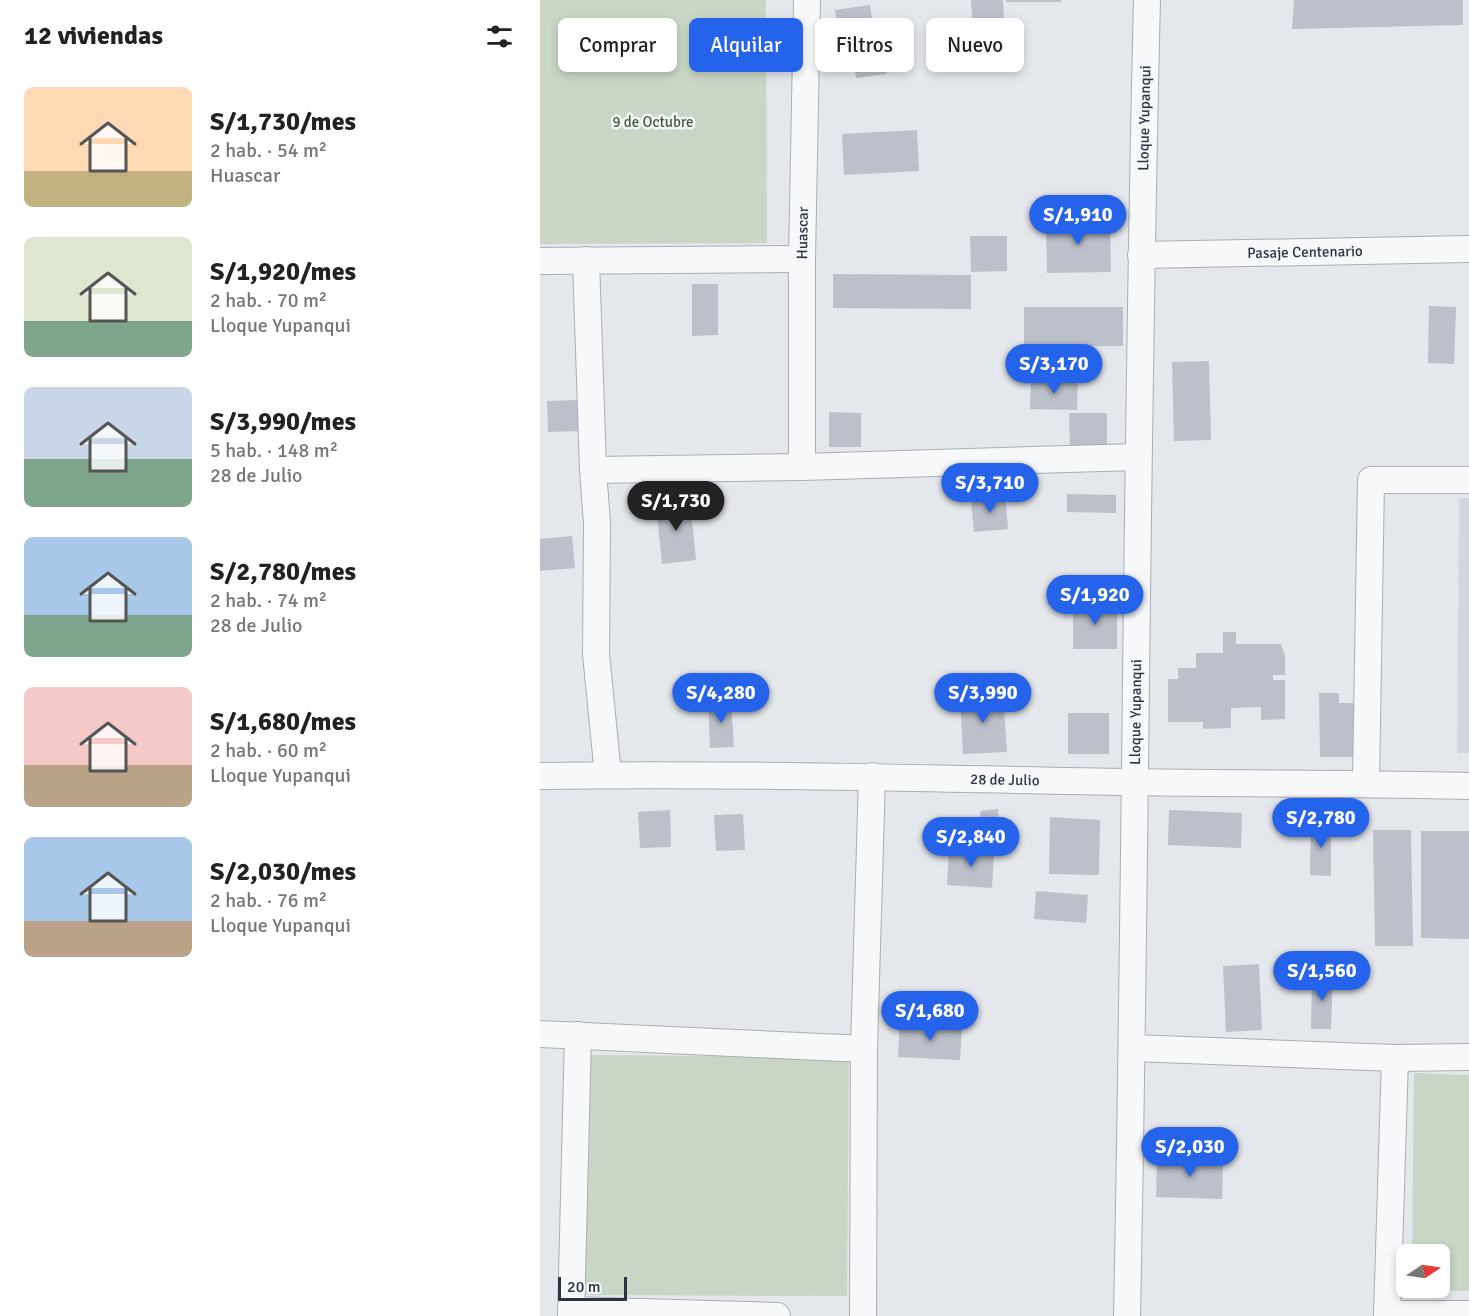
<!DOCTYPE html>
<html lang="es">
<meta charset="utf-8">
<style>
:root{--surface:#fff;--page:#f6f6f6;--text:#222;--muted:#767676;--accent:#2563eb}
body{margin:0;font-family:Signika,sans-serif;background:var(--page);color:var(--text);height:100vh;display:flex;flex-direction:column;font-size:22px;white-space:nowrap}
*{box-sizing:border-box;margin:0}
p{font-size:20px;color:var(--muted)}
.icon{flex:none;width:33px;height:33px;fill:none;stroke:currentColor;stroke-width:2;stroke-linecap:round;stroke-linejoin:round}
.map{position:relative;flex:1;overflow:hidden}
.panel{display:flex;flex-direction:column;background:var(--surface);width:540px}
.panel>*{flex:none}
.hud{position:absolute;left:18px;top:18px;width:570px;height:54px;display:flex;gap:12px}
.needle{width:39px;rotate:77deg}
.fabs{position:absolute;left:856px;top:1244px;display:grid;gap:12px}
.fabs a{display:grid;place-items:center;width:54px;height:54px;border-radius:9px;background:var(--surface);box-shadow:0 3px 9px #0003;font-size:30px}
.scale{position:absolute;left:18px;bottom:15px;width:69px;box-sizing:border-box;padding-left:6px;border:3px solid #2b3445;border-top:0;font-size:16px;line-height:21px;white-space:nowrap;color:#2b3445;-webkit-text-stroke:4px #f4f6f9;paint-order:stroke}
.price{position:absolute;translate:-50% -51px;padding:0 14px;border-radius:21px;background:var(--accent);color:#fff;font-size:20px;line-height:39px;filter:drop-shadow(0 2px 3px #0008)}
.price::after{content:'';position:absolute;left:50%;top:36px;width:18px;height:14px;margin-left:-9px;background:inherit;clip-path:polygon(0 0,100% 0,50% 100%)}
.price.active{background:#222;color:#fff}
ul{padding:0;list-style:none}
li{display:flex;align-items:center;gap:18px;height:150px;padding:0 24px}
li span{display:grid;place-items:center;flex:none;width:168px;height:120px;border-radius:9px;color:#555}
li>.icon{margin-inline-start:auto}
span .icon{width:72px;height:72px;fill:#fffc;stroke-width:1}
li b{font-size:26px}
h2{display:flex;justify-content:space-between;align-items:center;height:72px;padding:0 24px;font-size:26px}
.chip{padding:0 21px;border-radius:9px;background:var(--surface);box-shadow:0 3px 9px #0003;font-size:21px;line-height:54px}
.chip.active{background:var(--accent);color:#fff}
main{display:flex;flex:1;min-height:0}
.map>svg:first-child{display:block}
.built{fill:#d2d6de}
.green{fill:#c9d6c5}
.building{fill:#bbc0ca}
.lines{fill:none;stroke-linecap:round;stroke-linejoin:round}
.minor-casing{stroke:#a9aeb7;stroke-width:28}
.minor{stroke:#f7f8fa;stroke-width:26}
.labels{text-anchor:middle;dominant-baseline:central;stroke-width:5;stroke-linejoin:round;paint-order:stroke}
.street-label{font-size:15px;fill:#2b3445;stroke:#f4f6f9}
.park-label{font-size:15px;fill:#3f6138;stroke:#f4f6f9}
</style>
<main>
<section class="panel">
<h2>12 viviendas<svg class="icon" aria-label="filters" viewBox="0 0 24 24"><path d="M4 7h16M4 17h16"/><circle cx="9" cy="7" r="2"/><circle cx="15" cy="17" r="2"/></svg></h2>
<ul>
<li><span style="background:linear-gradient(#ffd9b3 70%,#c2b280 0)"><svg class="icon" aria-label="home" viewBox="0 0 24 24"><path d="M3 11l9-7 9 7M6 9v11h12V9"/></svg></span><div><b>S/1,730/mes</b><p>2 hab. · 54 m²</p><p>Huascar</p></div></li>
<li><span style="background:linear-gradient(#dfe7d0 70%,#7fa58c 0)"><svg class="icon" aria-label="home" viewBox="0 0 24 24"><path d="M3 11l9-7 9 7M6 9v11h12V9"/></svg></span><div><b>S/1,920/mes</b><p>2 hab. · 70 m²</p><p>Lloque Yupanqui</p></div></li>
<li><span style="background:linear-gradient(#c9d6e8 60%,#7fa58c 0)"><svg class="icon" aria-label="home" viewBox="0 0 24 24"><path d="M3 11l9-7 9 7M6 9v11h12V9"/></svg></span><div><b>S/3,990/mes</b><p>5 hab. · 148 m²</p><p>28 de Julio</p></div></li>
<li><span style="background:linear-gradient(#a9c7e8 65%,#7fa58c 0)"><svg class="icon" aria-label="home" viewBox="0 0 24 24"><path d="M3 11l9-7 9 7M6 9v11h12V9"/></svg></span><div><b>S/2,780/mes</b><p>2 hab. · 74 m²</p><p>28 de Julio</p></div></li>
<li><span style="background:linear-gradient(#f6c9c9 65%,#b9a48a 0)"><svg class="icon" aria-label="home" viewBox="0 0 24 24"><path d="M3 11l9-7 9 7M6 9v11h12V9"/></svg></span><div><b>S/1,680/mes</b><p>2 hab. · 60 m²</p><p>Lloque Yupanqui</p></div></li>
<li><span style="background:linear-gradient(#a9c7e8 70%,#b9a48a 0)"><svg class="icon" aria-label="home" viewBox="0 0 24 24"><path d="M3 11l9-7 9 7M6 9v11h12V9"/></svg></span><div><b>S/2,030/mes</b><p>2 hab. · 76 m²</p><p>Lloque Yupanqui</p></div></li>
</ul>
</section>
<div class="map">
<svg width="929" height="1316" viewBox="0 0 929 1316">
<rect width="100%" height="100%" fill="#e4e7ec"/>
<path class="built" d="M919 498H929V753H917Z"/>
<path class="green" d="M0 0H226L227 243 0 244Z
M49 1055 309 1057 307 1296 43 1295Z
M874 1073 929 1075V1291L872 1290V1287H900V1254H872Z"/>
<path class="building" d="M431 0H463L464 19 451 38 433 32Z
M466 0H521V2H466Z
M754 0H923V25L752 29Z
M330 5 333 24 298 30 295 10Z
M344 53 347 74 316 78 313 56Z
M377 130 379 171 304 175 302 134Z
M570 220 571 272 507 273 506 221Z
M430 236H467V271L431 272Z
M293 274 431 275V309L293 308Z
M152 284H178V335L152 336Z
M889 306 916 307 914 364 888 363Z
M484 307H583V346L484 347Z
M669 361 671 440 634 441 632 362Z
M491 379 538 381 537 410 490 409Z
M38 400 40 431 8 432 7 401Z
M289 412 321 413V447H289Z
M529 413H567V450H530Z
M527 494 576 495V513L527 512Z
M465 495 468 529 434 532 431 499Z
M150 501 156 560 122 564 116 505Z
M32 536 35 568 0 571V539Z
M533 603 577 604V649H533Z
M683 632H696V644H741L745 656V675H733V680H745V719L721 720V707L691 708V728L663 729V722H628V679H638V668H656V653H683Z
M779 693H799V703H814L815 757H780Z
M463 694 467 752 423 754 420 696Z
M191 700 194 747 170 748 168 701Z
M528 713H569V754H528Z
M458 809 461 845 444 846 440 811Z
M130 810 131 847 100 848 98 812Z
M629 810 702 813 701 848 628 845Z
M203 814 205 850 176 851 174 815Z
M510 817 560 820 559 875 509 874Z
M771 822H791V876L770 875Z
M833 830H871L873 946H835Z
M881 831H929V939L881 938Z
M409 849 454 851 452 888 407 885Z
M496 891 548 895 546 923 494 919Z
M719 964 722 1030 686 1032 683 966Z
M772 974 793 975 791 1029H771Z
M360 1023 422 1027 420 1060 358 1057Z
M617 1158 683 1160 682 1199 616 1197Z"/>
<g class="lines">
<g class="minor-casing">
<g id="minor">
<path id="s1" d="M601 255 929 249"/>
<path d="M46 260 53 470 262 467 597 457"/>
<path d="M0 261 262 259"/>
<path id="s2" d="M262 467V259L267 0"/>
<path d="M53 470 57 523 56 654 68 775"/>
<path id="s3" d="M0 776C198 773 395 779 593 782 705 784 817 783 929 786"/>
<path d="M826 783 831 480H929"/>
<path d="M0 1034 324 1049"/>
<path d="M593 1048 855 1058 929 1057"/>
<path d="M31 1310 237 1316"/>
<path d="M847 1314H929"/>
<path d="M31 1316 38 1035"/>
<path d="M323 1316 324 1049 332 776"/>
<path id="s4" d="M587 1316C596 877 596 439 607 0"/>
<path d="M847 1316 855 1058"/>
</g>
</g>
<use href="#minor" class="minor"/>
</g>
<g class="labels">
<g class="street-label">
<text stroke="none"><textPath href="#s4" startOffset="1198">Lloque Yupanqui</textPath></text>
<text stroke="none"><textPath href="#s2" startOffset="234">Huascar</textPath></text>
<text stroke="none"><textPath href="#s1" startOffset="164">Pasaje Centenario</textPath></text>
<text stroke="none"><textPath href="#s4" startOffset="604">Lloque Yupanqui</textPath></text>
<text stroke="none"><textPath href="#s3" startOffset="465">28 de Julio</textPath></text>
</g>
<g class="park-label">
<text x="113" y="122">9 de Octubre</text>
</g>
</g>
</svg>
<div class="fabs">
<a><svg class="needle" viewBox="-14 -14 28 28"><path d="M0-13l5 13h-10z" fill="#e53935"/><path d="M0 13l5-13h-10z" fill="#767676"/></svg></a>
</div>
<div class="scale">20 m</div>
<b class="price" style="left:538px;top:246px">S/1,910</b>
<b class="price" style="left:514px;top:395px">S/3,170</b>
<b class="price" style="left:450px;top:514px">S/3,710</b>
<b class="price active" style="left:136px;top:532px">S/1,730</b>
<b class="price" style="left:555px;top:626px">S/1,920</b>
<b class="price" style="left:181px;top:724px">S/4,280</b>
<b class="price" style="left:443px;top:724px">S/3,990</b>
<b class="price" style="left:781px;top:849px">S/2,780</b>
<b class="price" style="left:431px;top:868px">S/2,840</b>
<b class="price" style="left:782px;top:1002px">S/1,560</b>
<b class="price" style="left:390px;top:1042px">S/1,680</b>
<b class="price" style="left:650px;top:1178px">S/2,030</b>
<div class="hud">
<a class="chip">Comprar</a>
<a class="chip active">Alquilar</a>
<a class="chip">Filtros</a>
<a class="chip">Nuevo</a>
</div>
</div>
</main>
